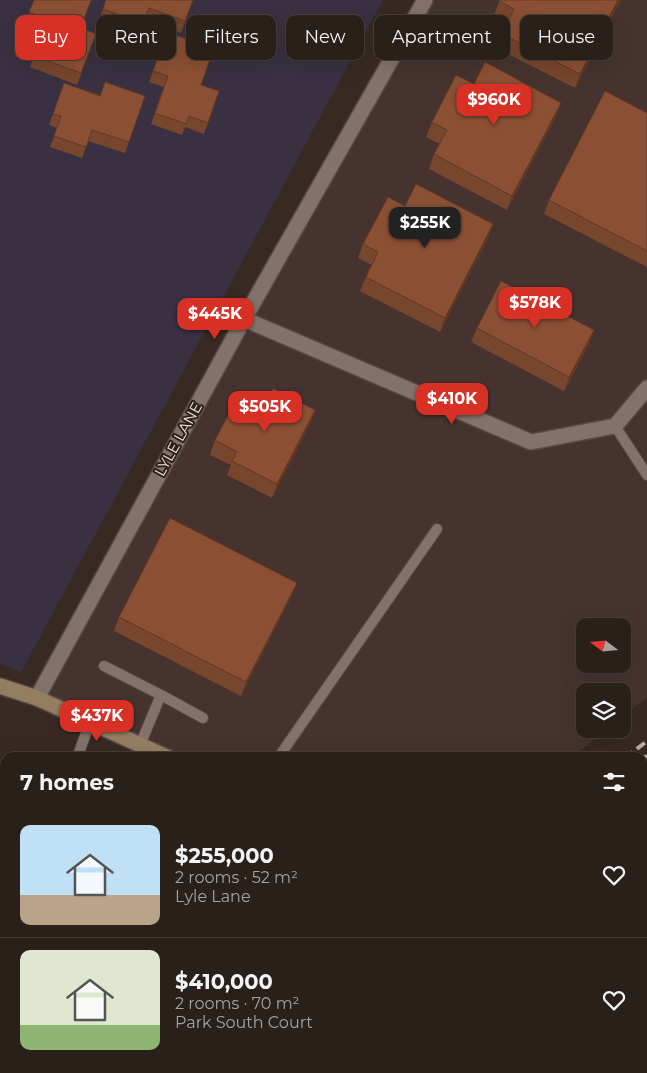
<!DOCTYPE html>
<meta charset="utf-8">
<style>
:root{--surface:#2a201a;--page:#362d27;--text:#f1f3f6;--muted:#a5a3a2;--line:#463e39;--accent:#d93025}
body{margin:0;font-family:Montserrat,sans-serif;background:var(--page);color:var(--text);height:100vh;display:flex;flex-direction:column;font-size:19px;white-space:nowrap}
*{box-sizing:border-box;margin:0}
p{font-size:16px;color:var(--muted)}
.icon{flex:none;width:28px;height:28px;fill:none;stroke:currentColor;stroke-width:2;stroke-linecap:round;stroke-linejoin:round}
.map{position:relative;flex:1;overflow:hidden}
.panel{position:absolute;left:0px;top:752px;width:648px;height:321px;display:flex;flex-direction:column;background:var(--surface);border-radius:15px 15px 0 0;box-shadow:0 5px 20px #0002,0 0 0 1px var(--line)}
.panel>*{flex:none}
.hud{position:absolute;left:15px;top:15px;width:618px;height:45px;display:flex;gap:10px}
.needle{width:32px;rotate:286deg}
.controls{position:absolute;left:576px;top:618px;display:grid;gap:10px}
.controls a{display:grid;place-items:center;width:55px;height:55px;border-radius:10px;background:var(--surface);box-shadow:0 5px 20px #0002,0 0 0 1px var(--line);font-size:25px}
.price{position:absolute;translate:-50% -42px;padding:0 11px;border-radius:10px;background:var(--accent);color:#fff;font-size:16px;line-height:32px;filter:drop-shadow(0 1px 2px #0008)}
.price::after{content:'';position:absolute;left:50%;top:30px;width:15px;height:11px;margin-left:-8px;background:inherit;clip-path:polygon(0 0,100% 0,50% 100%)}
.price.active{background:#222;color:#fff}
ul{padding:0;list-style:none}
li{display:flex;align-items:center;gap:15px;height:125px;padding:0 20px}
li+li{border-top:1px solid var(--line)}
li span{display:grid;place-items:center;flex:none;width:140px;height:100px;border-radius:10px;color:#555}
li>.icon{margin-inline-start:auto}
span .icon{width:60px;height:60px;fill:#fffc;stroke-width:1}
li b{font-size:21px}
h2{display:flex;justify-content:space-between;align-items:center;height:60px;padding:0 20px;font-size:21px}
.pill{padding:0 18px;border-radius:10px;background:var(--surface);box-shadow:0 5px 20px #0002,0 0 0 1px var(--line);font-size:18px;line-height:45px}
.pill.active{background:var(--accent);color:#fff}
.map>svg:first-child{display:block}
.industrial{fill:#463330;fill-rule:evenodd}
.education{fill:#393141}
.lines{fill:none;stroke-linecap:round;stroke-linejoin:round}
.lane-casing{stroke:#554943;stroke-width:12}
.street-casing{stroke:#554943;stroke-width:18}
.secondary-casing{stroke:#554943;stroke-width:18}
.lane{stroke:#83726b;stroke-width:10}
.street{stroke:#83726b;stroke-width:15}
.secondary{stroke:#957d61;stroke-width:15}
.rail{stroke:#b8ada8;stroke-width:4;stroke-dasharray:10 5;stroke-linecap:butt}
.wall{fill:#78452d}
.shaded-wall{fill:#613824}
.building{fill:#8b5034;stroke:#613824}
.labels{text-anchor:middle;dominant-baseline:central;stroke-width:4;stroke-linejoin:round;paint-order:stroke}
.street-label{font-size:15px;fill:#eee4e0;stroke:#2e201a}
</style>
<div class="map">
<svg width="647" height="1073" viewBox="0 0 647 1073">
<rect width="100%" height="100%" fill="#382a23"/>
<path class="industrial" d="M425 0H647V697L623 717 622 691H585V729H607L571 758 169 757 37 698ZM585 626H622V664H585Z"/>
<path class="education" d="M0 0H383L21 672 0 664Z"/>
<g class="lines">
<g class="lane-casing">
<path id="lane" d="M615 426 647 475
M104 666 161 695 140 745
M161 695 203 718
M77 758 90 722
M278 758 437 529
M647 846V848"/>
</g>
<g class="street-casing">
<path id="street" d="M244 319 531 442 615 426 647 388
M37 698 244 319 425 0"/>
</g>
<g class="secondary-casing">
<path id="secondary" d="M0 686 37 698 169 758
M642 948 647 950"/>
</g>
<use href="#lane" class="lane"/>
<use href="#street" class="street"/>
<use href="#secondary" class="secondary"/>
<path class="rail" d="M625 758 647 741
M642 759 647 756
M642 783 647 780
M168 1073 175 1069
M190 1073 197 1069
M297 1073 302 1069
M375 1073 378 1069"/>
</g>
<path class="wall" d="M34 0 81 28 96 34 77 85 30 67 43 30 25 24Z
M106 0H193L181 33 145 19 139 34 99 20Z
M500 0H621L575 88 496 48 502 34 508 22 494 15Z
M167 32 201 85 208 123 204 134 185 127 182 135 151 124 164 87 149 82Z
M64 83 100 95 145 96 125 153 88 141 82 158 50 147 57 128 49 125Z
M474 84 561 103 556 117 507 210 429 169 434 154 440 144 426 137 432 122Z
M647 113V267L544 214 549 200Z
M405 206 493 224 488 238 440 332 360 291 366 277 372 265 358 258 363 244Z
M477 328 594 330 589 344 564 391 471 342Z
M264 406 315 410 310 424 272 498 227 475 231 465 210 455 215 440Z
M297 583 291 597 241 696 114 631 119 617Z
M5 796V893L0 891V808Z"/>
<path class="shaded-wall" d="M618 0H621L575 88 580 74Z
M561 103 556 117 507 210 512 196Z
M493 224 488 238 440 332 445 318Z
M594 330 589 344 564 391 569 377Z
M315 410 310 424 272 498 277 484Z
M297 583 291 597 241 696 246 682Z"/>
<path class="building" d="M34 0H91L81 28 96 34 81 73 34 56 47 19 29 12Z
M106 0H193L185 21 149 8 143 23 103 9Z
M500 0H618L580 74 502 34 514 9 499 1Z
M167 32 214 48 201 85 219 91 208 123 189 116 186 124 155 113 168 76 153 71Z
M485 62 561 103 512 196 434 154 447 130 432 122 456 75 474 84Z
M105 82 145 96 129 142 92 130 86 147 54 136 61 116 53 114 64 83 100 96Z
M605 91 647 113V251L549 200Z
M416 184 493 224 445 318 366 277 378 252 363 244 388 197 405 206Z
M501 281 594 330 569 377 477 328Z
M273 388 315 410 277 484 232 461 237 452 215 440 240 393 264 406Z
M170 518 297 583 246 682 119 617Z
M4 796H5V877L0 875V808Z
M642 983 647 984V1073H389L393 1069H642Z"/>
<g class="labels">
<g class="street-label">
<text transform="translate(178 439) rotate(-61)">LYLE LANE</text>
</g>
</g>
</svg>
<div class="controls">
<a><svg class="needle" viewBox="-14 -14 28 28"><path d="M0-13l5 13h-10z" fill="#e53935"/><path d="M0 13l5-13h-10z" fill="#a5a3a2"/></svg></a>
<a><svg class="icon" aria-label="layers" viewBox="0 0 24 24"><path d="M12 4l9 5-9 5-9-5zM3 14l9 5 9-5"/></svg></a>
</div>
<b class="price" style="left:494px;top:126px">$960K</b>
<b class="price active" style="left:425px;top:249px">$255K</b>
<b class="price" style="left:535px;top:329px">$578K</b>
<b class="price" style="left:215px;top:340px">$445K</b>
<b class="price" style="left:452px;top:425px">$410K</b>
<b class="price" style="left:265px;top:433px">$505K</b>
<b class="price" style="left:97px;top:742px">$437K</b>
<div class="hud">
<a class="pill active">Buy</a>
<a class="pill">Rent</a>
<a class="pill">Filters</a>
<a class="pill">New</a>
<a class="pill">Apartment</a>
<a class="pill">House</a>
</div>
<section class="panel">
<h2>7 homes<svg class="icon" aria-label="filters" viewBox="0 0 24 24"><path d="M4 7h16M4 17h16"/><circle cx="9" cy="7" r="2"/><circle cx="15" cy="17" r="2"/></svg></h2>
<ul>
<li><span style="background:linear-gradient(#bfe0f5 70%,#b9a48a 0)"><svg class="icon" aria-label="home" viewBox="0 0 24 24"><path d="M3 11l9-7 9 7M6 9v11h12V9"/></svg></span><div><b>$255,000</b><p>2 rooms · 52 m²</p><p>Lyle Lane</p></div><svg class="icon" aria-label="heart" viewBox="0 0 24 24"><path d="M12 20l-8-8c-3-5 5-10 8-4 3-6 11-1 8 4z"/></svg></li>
<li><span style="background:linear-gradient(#dfe7d0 75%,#8fb573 0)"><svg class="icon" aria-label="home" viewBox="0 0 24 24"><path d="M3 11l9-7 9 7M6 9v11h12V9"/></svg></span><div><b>$410,000</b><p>2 rooms · 70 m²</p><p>Park South Court</p></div><svg class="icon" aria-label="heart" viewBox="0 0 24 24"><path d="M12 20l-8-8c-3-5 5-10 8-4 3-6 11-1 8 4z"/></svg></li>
</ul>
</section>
</div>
